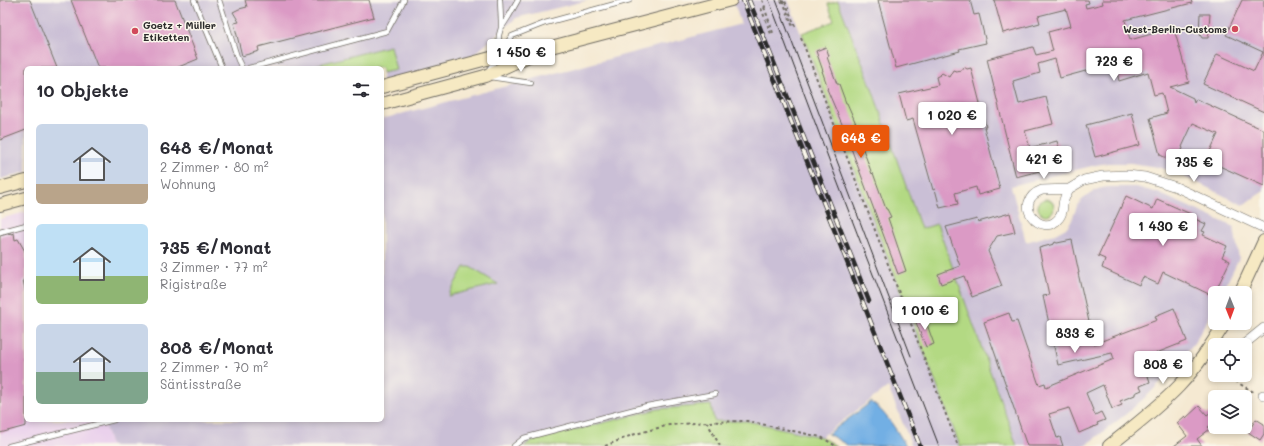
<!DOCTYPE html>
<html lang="de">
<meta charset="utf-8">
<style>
:root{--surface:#fff;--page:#f2f2f3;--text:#2b2b33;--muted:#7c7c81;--accent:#ea580c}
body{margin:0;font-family:Mali,sans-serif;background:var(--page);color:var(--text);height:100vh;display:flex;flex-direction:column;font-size:15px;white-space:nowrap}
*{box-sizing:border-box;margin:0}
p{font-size:13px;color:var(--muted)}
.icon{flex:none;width:22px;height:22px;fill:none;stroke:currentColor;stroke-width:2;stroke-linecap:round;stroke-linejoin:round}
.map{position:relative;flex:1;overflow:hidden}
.details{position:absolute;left:24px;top:66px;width:360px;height:356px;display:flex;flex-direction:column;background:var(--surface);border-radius:6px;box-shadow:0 2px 6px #0003}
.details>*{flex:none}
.needle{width:26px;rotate:179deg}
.buttons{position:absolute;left:1208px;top:286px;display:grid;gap:8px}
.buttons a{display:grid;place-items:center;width:44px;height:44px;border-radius:6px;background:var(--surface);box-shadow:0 2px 6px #0003;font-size:20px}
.price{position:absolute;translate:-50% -34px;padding:0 9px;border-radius:4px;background:#fff;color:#222;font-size:13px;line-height:26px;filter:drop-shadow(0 1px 2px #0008)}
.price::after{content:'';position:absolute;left:50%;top:24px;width:12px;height:9px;margin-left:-6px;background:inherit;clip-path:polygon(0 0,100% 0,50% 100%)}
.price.on{background:var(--accent);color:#fff}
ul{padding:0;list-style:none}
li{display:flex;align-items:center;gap:12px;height:100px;padding:0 12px}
li span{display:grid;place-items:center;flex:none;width:112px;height:80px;border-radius:6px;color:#555}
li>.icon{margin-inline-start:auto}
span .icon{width:48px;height:48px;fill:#fffc;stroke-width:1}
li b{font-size:17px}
h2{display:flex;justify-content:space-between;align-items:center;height:48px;padding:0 12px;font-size:17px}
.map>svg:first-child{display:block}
.built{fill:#ead1ec}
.industrial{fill:#cabfd6}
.green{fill:#b3d983;stroke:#6f8257}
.water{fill:#72afe4;stroke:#4e6d88}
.building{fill:#db9ac5}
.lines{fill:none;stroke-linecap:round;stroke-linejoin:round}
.lane-casing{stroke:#726e65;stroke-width:6}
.street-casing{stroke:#726e65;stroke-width:10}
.secondary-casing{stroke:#726e65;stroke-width:14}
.path{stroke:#726e65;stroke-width:2;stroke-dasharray:3 3;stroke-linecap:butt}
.lane{stroke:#fff;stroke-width:4.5}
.street{stroke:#fff;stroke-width:9}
.secondary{stroke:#f6e9c3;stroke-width:12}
.tram{stroke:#2b2b2b;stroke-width:1}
.rail-casing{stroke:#2b2b2b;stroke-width:4.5}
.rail{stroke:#fbf7ec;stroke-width:3;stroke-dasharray:9;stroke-linecap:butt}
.poi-dot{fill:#d1495b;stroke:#fbf7ec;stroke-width:1.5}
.labels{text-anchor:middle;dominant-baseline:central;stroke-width:3;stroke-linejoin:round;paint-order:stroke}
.poi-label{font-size:10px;font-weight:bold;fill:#2b2b2b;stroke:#fbf7ec;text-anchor:start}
</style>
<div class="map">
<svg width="1264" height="446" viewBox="0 0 1264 446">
<rect width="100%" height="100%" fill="#fbf7ec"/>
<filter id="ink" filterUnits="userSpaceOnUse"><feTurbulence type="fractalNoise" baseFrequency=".025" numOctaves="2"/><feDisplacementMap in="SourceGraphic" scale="8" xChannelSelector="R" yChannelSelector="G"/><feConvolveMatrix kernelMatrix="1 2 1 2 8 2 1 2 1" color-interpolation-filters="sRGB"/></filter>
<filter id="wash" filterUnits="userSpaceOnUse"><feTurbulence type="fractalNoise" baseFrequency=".012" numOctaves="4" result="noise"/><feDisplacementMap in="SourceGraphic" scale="16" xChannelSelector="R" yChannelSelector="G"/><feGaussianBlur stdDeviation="0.9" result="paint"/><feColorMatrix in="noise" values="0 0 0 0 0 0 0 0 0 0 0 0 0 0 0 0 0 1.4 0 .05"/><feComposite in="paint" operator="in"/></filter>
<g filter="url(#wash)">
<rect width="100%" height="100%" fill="#f5e9d2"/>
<path class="built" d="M26 212V420H103L111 446H0V219Z"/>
<path class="industrial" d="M0 0H589L516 18 469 59 382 81V68H26V172L0 179Z
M733 0H788L960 446H912L888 387 821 437 747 421H713L711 405 658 409 531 441 524 446H111L103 420H382V119L741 24Z
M838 0H1264V191L1243 205 1194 181 1170 171 1157 167 1131 163H1107L1096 165 1011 186 1026 242 1055 234 1066 228 1072 220 1077 206 1082 200 1090 194 1098 189 1108 187H1136L1158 193 1234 227 1239 258 1222 293H1215V307L1194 343 1174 368 1149 394 1126 414 1085 446H1017L937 224 921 229 870 83Z"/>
<path class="green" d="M838 1 870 83 921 229 937 224 1017 446H960L802 33 834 21 828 4Z
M390 46 396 70 382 73V68H304Z
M1038 207a8 8 0 1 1 16 0a8 8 0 1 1-16 0Z
M464 267H470L498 284 448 296Z
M711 405 714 421H747L821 437 836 446H524L531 441 658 409Z"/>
<path class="water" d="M871 402C886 412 897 431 906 446H849L828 434Z"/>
<g id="blocks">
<path class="building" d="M0 0H30L57 68H26V130L0 140Z
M71 0H175L198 59 176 68H98Z
M245 0H369L374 17 258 47 259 51 242 56 234 23 239 22 233 12 239 9 247 7Z
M878 0H970L974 15 979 14 986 43 959 49 960 51 896 68Z
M994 0H1088L1089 3 1085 4 1086 8 1103 4 1102 0H1191L1192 3 1125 20 1130 40 1166 30 1167 31 1174 29 1189 82 1170 87 1193 98 1194 103 1196 99 1264 130V186L1206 160 1218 134 1193 123 1182 147 1183 148 1180 155H1178L1175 162 1160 155 1150 118 1167 113 1162 93 1154 95 1148 72 1119 81 1115 63 1060 78 1055 59 1038 64 1040 73 1013 81 1019 104 1046 97 1053 124 1025 131 1030 148 1057 141 1063 165 1016 177 987 59 1033 47 1036 55 1053 51 1048 32 1071 26 1066 9 1038 16 1040 23 1003 33Z
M1242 0H1264V112L1203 84 1217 54 1254 71 1263 52 1226 35Z
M1200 14H1210L1208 38H1202L1199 33Z
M826 47 829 56 827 57 837 84H839L846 103H847L857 126 855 127 872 174 873 173 886 209H887L891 217 888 218 906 271 898 274 842 124 827 89 828 88 822 71H823L816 51Z
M964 67 967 69 971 68 986 127H984L1000 189 978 195 976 187 955 193 958 204 940 208 935 189 933 190 913 119 906 121 899 94 938 85 936 77 940 75 942 73 949 77 953 70 956 71 962 70Z
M1132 113 1140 145 1095 157 1086 125Z
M1126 196 1153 209 1157 199 1195 216V219L1206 224 1202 231 1205 232 1203 235 1227 246 1222 257 1230 261 1213 296 1163 272 1158 284 1143 277 1139 285 1102 268 1105 259 1098 256Z
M1010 213 1015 232 997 236 988 251 1002 286 972 297 964 276 941 284 938 274 960 266 946 227 977 219 978 222Z
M11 233V234L14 233 15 240 18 239 26 253V279L23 280 26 293V426L0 433V236Z
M1072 240 1079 273H1078L1094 344 1157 320 1155 316 1174 308 1187 341 1154 354 1160 371 1148 376 1150 382 1140 386 1142 390 1135 393V395L1120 401 1122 405 1112 409 1103 385 1086 393 1095 415 1101 412 1105 420 1097 423 1098 425 1079 433 1069 408 1049 414 1057 438 1060 437 1063 446H1027L984 322 1009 313 1012 322 1017 321 1039 385 1045 383 1046 387 1114 359 1112 353 1058 365 1043 296 1049 295 1039 248 1054 244 1055 242 1057 243Z
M924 316 934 344 926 347 915 320Z
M1199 406 1207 415 1215 409V422L1208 427 1210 429 1197 439 1202 446H1174L1187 436 1177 423 1185 416 1186 418Z
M1256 419 1264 424V434L1260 440 1248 432Z"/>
</g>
</g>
<g filter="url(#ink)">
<use href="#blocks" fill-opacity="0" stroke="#726e65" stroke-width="1"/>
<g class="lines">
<g class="lane-casing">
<path id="lane" d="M194 0 222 68
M219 0 238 60 242 68
M502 27 509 16 518 0
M500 53 512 36 545 23 630 0
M249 68 387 31 404 0
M488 71 498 56 499 35 501 28V21L500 0
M490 77 531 83
M0 232 26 225
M9 446 114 420
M514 446 524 438 647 406 715 394"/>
</g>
<g class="street-casing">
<path id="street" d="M1069 189C1067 192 1065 196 1064 200 1062 206 1064 212 1059 218 1042 240 1010 202 1042 190L1069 189 1084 180 1103 176 1127 175 1145 177 1176 187 1264 228
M1243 345 1264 328
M1206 353 1215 360
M1263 395H1264"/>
</g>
<g class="secondary-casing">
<path id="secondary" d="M382 87 498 56 547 48 731 0
M382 104 485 76 531 55
M0 188 26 181
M0 205 26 198
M1240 293 1264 241
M1109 446C1133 427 1158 408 1179 386 1197 367 1211 345 1225 323"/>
</g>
<path class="path" d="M762 0 765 7 761 8 771 34 773 33C770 24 767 14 763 5
M781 0 782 2 785 1 795 26 793 27 783 1V0
M801 38 958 446
M1225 375 1255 393
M707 422 720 446
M605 446 632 435 669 425 707 422 747 421 821 437 836 446"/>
<use href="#lane" class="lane"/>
<use href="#street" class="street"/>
<use href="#secondary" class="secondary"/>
<path class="tram" d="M769 0 834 173 939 446
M776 0 911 356"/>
<g class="rail-casing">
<path id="rail" d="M743 0 920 446
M749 0 869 301"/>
</g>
<use href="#rail" class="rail"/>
</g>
</g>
<g class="poi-dot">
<circle cx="1235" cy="29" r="4"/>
<circle cx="135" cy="31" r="4"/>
</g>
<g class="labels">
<g class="poi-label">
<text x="143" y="25">Goetz + Müller<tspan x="143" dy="12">Etiketten</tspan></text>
<text x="1227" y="29" text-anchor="end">West-Berlin-Customs</text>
</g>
</g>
</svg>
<div class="buttons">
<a><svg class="needle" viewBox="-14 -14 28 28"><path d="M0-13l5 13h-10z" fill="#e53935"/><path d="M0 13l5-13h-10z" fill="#7c7c81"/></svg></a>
<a><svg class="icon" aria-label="locate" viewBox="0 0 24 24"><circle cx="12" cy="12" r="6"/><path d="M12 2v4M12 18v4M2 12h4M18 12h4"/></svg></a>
<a><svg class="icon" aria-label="layers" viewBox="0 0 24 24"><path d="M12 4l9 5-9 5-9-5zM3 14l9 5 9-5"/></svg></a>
</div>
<b class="price" style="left:521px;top:73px">1 450 €</b>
<b class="price" style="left:1114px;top:82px">723 €</b>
<b class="price" style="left:952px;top:136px">1 020 €</b>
<b class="price on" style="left:861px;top:159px">648 €</b>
<b class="price" style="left:1044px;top:180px">421 €</b>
<b class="price" style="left:1194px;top:183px">735 €</b>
<b class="price" style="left:1163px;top:247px">1 430 €</b>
<b class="price" style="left:925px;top:331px">1 010 €</b>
<b class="price" style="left:1075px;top:354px">833 €</b>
<b class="price" style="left:1163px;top:385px">808 €</b>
<section class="details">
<h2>10 Objekte<svg class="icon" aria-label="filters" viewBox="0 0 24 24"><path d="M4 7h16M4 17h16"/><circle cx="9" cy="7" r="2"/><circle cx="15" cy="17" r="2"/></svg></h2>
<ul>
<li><span style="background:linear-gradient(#c9d6e8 75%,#b9a48a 0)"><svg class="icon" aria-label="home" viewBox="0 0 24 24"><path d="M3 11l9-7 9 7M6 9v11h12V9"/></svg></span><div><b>648 €/Monat</b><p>2 Zimmer · 80 m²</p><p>Wohnung</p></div></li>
<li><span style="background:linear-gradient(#bfe0f5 65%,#8fb573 0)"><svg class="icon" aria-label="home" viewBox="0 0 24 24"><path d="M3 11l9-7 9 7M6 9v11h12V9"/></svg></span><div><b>735 €/Monat</b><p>3 Zimmer · 77 m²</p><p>Rigistraße</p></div></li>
<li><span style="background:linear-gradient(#c9d6e8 60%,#7fa58c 0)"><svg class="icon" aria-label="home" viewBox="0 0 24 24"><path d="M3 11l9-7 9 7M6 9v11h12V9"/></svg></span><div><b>808 €/Monat</b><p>2 Zimmer · 70 m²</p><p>Säntisstraße</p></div></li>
</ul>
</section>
</div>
